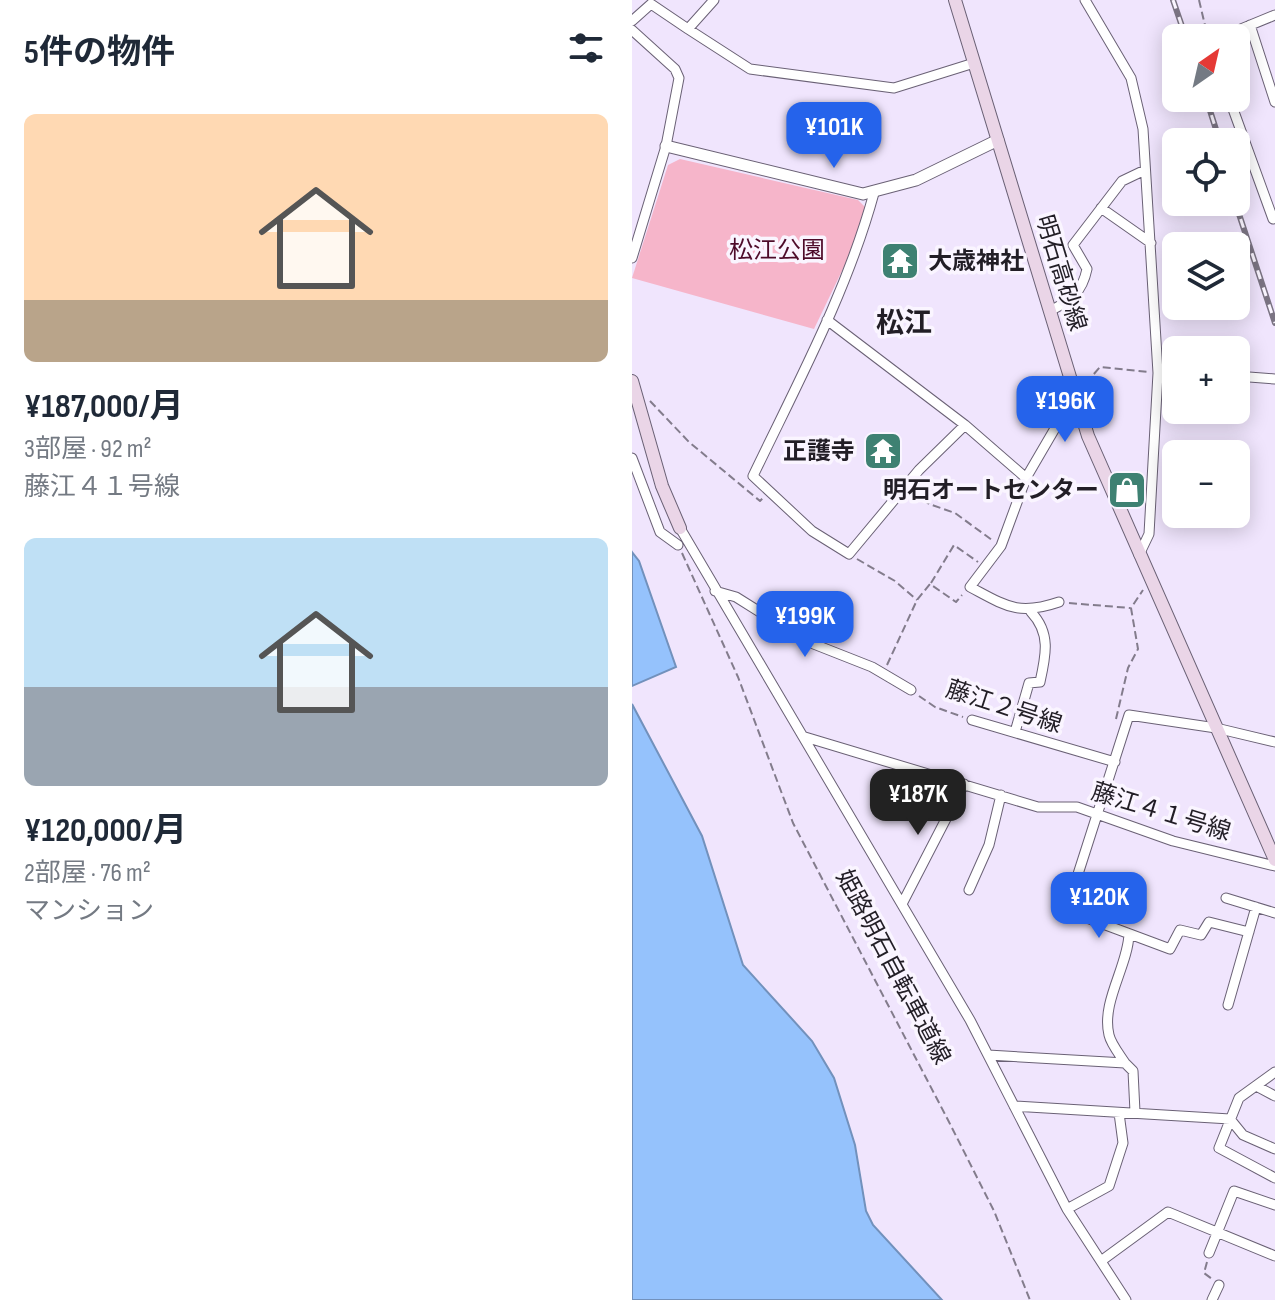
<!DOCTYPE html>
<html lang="ja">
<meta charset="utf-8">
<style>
:root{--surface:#fff;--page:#f6f6f7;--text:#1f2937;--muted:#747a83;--accent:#2563eb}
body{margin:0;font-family:"Sofia Sans Condensed","Noto Sans JP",sans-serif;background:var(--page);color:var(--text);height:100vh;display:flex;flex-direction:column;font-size:30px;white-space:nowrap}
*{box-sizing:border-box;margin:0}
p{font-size:26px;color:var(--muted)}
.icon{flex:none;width:44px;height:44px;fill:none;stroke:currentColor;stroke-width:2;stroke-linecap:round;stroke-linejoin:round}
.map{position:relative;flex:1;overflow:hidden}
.details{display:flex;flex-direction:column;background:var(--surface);width:632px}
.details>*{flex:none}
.needle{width:52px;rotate:34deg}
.fabs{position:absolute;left:530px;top:24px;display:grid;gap:16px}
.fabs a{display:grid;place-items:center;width:88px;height:88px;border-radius:12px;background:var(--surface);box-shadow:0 4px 20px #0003;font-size:40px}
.price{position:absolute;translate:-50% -68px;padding:0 18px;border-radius:16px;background:var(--accent);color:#fff;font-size:26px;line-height:52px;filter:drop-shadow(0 2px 4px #0008)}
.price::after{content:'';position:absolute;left:50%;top:48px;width:24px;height:18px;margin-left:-12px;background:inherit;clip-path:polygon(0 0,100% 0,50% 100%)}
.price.selected{background:#222;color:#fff}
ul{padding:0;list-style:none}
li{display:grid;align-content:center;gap:16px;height:424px;padding:0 24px}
li span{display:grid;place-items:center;height:248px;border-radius:12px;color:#555}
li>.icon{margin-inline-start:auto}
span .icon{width:144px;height:144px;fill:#fffc;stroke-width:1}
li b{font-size:34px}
h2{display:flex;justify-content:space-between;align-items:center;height:96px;padding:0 24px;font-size:34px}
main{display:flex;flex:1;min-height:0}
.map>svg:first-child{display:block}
.green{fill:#f6b5ca}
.water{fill:#95c2fc;stroke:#7291bc;stroke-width:2}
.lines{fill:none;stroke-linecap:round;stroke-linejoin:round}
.minor-casing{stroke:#6a6175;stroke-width:11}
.tertiary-casing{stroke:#6a6175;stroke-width:13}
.secondary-casing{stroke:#6a6175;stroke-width:14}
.path{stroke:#837c8c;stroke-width:2;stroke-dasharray:8 4;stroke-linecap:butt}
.minor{stroke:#fff;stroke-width:9}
.tertiary{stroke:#fff;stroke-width:11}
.secondary{stroke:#ead5e7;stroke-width:12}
.rail-casing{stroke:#7b7483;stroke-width:6}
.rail{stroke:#faf5ff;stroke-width:3;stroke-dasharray:9;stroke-linecap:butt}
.labels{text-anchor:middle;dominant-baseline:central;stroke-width:7;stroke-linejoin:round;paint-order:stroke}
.park-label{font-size:24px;fill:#4e0b2a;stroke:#faf5ff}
.poi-label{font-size:24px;font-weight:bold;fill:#221e26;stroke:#faf5ff;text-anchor:end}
.street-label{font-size:24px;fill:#221e26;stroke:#faf5ff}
.quarter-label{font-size:28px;font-weight:bold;fill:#221e26;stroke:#faf5ff}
</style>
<main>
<section class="details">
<h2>5件の物件<svg class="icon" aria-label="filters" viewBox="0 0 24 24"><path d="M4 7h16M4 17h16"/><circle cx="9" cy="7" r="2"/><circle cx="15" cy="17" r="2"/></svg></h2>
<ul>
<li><span style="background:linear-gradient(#ffd9b3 75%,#b9a48a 0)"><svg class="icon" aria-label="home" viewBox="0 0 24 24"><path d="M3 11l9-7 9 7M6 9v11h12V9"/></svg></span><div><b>¥187,000/月</b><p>3部屋 · 92 m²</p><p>藤江４１号線</p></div></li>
<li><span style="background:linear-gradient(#bfe0f5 60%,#9aa5b1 0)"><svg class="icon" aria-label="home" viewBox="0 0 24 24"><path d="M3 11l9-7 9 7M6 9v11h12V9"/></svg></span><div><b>¥120,000/月</b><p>2部屋 · 76 m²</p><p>マンション</p></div></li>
</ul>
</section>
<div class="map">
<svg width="643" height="1300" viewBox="0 0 643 1300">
<rect width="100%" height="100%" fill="#f0e5fd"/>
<path class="green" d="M48 159 226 200 233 207 220 250 182 329 0 278 36 165Z"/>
<path class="water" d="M0 552 7 561 44 667 0 686Z
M0 704 70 836 111 965 180 1041 202 1078 223 1145 234 1211 241 1225 310 1300H0Z"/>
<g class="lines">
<g class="minor-casing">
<path id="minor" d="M453 0 499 78 511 129 526 373 517 534 507 555
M0 21 19 4 56 29 82 0
M618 25 643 102
M56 29 118 69 262 88 342 63
M0 30 43 69 47 78 34 146 0 258
M587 38 643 15
M597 98 641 219
M242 193C215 292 165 384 121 476L180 531 217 554 287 470 333 425
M469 208 519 243
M418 311C439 300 450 293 455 269L441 245 490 181 513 170
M195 320 333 425 394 478
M526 373 544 374
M604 376 643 379
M0 458 28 532 46 545
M48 528 338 1020 435 1209 494 1300
M83 591 104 597 174 641 240 667 279 690
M427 602C386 616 374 606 338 587L369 546 394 478 443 394
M340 720 483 762
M383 732 397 683 408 682C414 655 419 633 399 612
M173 737 406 807H445L541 841 643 866
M337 890 357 845 369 795
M594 898 643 913
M270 904 332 784
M617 932 577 922 569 935 548 930 538 949 439 912 438 899 497 715 584 728 643 742
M596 1005 624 907
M356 1055 493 1063 501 1071 503 1112
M493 1063C488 1055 479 1044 477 1035 469 1002 496 966 497 934
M643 1072 607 1098 587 1148 643 1178
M626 1087 643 1096
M382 1106 598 1119 611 1135 643 1149
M435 1209 477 1186 491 1143 487 1113
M577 1253 602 1191 643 1205
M469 1261 536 1212 643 1256
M580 1300 587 1285"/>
</g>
<g class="tertiary-casing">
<path id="tertiary" d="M34 146 231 194 284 180 366 140"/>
</g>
<g class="secondary-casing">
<path id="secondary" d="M323 0 456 436 643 860
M0 381 30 486 48 528"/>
</g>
<path class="path" d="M567 0 576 38
M454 383 468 367 516 372
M18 401 57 442 128 501 131 498
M281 492 297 504 323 513 360 540
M50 553 106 677 161 823 316 1120 362 1211 398 1300
M225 559 263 581 285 600
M299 583 322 545 346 562
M437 603 498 608
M255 665 285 600 298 584 324 602 330 595
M287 696 303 707 331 717
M484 719 496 668 506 649 499 608 511 590
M575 1262 572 1273 580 1279"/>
<use href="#minor" class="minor"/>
<use href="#tertiary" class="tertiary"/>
<use href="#secondary" class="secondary"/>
<g class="rail-casing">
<path id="rail" d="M541 0 554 38
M574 98 588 142
M603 202 643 323"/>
</g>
<use href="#rail" class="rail"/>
</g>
<defs>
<g id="temple-square" transform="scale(2)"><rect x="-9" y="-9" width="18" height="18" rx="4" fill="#3e8172" stroke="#faf5ff"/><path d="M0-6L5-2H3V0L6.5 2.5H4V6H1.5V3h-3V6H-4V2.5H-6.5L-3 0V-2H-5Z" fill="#fff"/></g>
<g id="shop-square" transform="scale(2)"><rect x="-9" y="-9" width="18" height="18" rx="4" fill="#3e8172" stroke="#faf5ff"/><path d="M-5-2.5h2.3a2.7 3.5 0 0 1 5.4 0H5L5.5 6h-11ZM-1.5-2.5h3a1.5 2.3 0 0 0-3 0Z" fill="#fff"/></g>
</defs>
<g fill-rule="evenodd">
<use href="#temple-square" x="268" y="261"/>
<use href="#temple-square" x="251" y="451"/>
<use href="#shop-square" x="495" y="490"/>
</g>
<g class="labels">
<g class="park-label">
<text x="145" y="250">松江公園</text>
</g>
<g class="poi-label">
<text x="296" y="261" text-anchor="start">大歳神社</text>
<text x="223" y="451">正護寺</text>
<text x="467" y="490">明石オートセンター</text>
</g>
<g class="street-label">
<text transform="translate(429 273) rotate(73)">明石高砂線</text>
<text transform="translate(372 707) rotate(18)">藤江２号線</text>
<text transform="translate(529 812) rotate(17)">藤江４１号線</text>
<text transform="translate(261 967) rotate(62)">姫路明石自転車道線</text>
</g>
<g class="quarter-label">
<text x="272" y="323">松江</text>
</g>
</g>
</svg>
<div class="fabs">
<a><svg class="needle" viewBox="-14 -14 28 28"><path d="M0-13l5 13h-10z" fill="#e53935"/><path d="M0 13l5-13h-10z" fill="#747a83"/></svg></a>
<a><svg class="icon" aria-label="locate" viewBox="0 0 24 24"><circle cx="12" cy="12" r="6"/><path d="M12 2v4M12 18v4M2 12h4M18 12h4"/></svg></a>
<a><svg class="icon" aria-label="layers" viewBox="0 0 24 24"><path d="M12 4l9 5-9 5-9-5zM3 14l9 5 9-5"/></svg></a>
<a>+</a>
<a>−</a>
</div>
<b class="price" style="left:202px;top:170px">¥101K</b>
<b class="price" style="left:433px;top:444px">¥196K</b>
<b class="price" style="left:173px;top:659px">¥199K</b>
<b class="price selected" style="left:286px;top:837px">¥187K</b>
<b class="price" style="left:467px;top:940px">¥120K</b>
</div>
</main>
